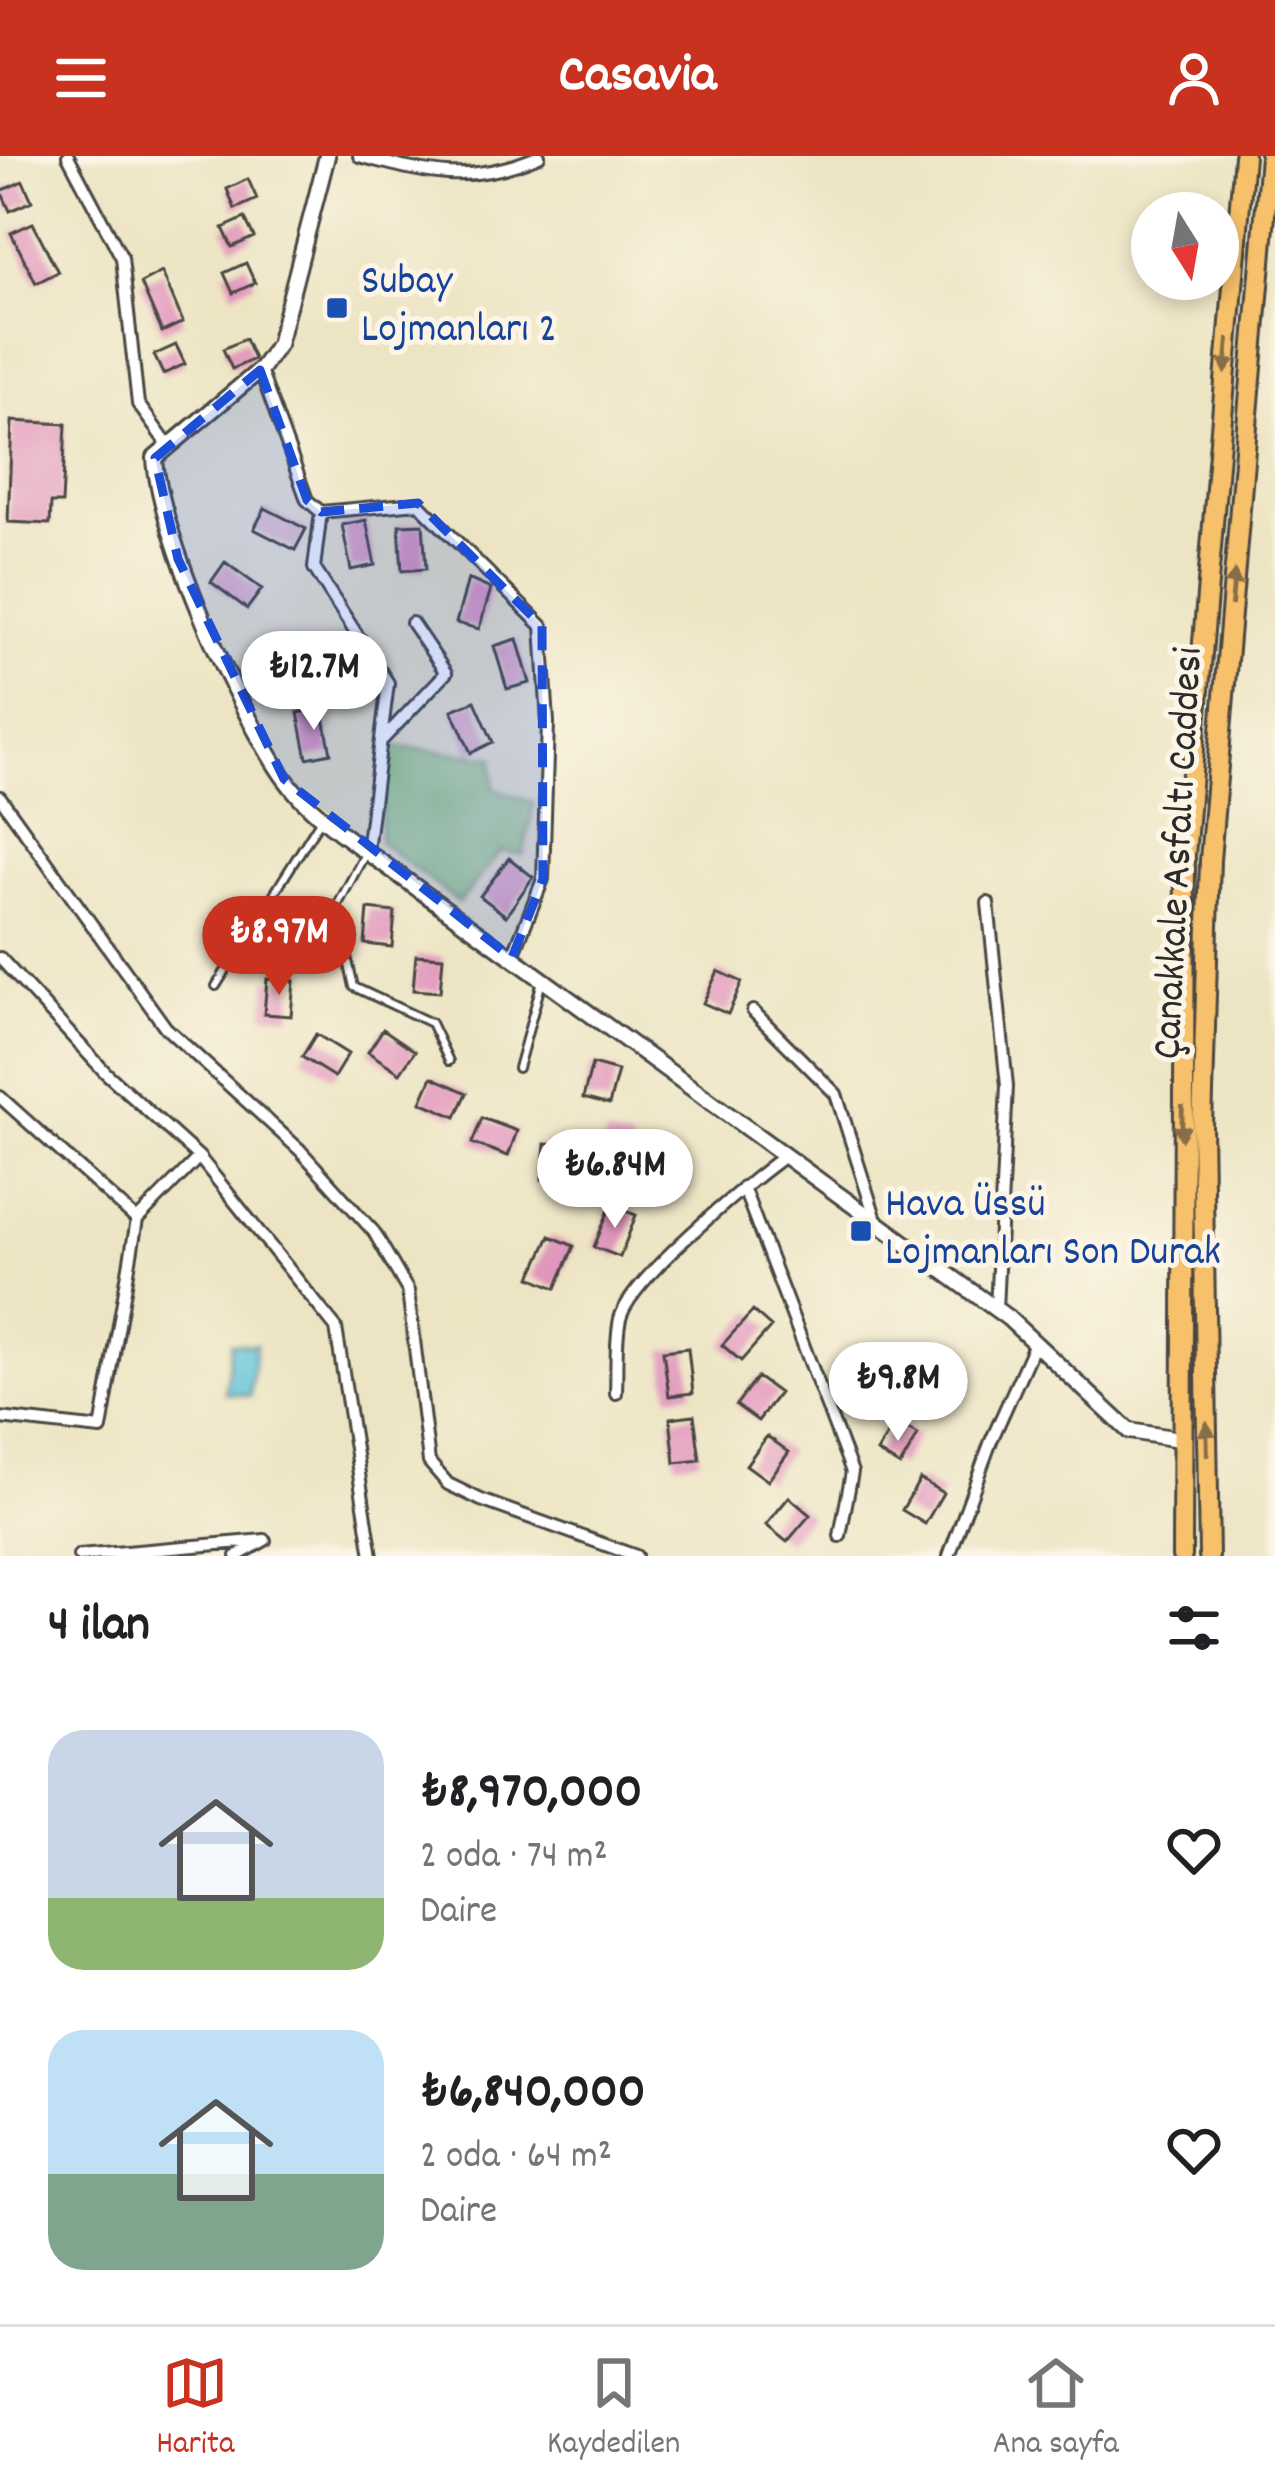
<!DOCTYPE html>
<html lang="tr">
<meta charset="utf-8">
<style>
:root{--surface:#fff;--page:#f6f6f6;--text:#202124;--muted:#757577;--line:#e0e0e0;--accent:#c8321e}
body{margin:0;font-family:Dekko,sans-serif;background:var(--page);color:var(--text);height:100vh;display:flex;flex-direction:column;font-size:45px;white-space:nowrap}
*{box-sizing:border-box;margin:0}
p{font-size:39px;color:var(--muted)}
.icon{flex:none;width:66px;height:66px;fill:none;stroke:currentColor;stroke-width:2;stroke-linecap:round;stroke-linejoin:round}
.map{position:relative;height:1400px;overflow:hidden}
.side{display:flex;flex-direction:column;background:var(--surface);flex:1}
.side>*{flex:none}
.needle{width:78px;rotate:169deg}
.fabs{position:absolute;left:1131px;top:36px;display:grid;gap:24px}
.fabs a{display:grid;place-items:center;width:108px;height:108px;border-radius:50%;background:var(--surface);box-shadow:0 6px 18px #0003;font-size:60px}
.price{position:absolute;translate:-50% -102px;padding:0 27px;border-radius:42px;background:#fff;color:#222;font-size:39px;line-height:78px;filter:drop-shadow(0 3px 6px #0008)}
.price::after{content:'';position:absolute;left:50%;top:72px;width:36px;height:27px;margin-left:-18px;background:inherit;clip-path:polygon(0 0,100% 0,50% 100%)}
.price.on{background:var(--accent);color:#fff}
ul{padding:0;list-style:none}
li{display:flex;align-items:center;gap:36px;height:300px;padding:0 48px}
li span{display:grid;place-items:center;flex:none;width:336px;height:240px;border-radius:36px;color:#555}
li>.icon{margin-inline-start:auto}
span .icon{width:144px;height:144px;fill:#fffc;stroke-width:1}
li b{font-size:51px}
h2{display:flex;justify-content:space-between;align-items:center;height:144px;padding:0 48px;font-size:51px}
header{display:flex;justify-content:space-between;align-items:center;height:156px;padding:0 48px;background:var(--accent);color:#fff;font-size:54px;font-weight:800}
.tab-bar{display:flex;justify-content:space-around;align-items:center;height:168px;border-top:3px solid var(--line);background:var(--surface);font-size:33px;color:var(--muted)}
.tab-bar a{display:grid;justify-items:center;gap:6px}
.tab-bar .on{color:var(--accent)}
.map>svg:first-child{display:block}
.green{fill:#8fc678;stroke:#5d7852;stroke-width:3}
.water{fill:#5cc1da;stroke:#447682;stroke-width:3}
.building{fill:#e195bc}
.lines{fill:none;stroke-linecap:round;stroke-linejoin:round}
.service-casing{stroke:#484742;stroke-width:12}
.minor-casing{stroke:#484742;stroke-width:16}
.tertiary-casing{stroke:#484742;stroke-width:20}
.trunk-casing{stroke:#484742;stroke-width:24}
.service{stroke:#fff;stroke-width:6}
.minor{stroke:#fff;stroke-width:10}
.tertiary{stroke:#fff;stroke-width:14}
.trunk{stroke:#f7c06b;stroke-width:18}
.oneway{fill:#876e48}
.marked{fill:#1d4ed8;fill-opacity:0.2;stroke:#1d4ed8;stroke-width:9;stroke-dasharray:24 15;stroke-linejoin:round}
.transit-dot{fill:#1a4fb4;stroke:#fcf5e5;stroke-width:4.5}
.labels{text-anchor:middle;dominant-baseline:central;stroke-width:10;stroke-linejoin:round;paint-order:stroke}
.transit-label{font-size:42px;fill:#164399;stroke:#fcf5e5;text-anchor:start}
.street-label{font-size:42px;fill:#2b2b2b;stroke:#fcf5e5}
</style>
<header><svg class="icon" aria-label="menu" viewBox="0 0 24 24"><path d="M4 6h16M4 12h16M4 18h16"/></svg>Casavia<svg class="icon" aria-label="person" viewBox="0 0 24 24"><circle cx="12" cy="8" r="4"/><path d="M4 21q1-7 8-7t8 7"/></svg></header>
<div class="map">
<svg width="1275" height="1400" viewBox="0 0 1275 1400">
<rect width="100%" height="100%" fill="#fcf5e5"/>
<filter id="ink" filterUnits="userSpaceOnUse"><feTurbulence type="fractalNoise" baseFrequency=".00833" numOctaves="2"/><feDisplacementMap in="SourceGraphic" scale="24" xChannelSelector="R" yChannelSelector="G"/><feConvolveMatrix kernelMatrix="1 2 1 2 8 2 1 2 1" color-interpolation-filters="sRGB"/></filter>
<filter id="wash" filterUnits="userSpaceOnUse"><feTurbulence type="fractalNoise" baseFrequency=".004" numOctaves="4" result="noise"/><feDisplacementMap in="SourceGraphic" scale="48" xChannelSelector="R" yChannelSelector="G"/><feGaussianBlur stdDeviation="2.7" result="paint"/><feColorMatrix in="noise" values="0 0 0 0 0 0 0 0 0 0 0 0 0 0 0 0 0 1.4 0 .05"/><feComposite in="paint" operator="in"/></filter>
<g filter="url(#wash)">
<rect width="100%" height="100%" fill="#ece4c2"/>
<path class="green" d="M388 590 493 601 494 632 534 647 523 699 501 695 459 747 379 685Z"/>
<path class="water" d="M231 1187 256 1189 250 1240 225 1237Z"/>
<g id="blocks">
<path class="building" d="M248 23 257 43 235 53 227 33Z
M23 25 32 45 10 55 1 35Z
M245 62 254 81 232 91 223 72Z
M33 67 58 116 36 127 11 77Z
M246 107 255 127 233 137 224 117Z
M162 116 183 166 162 176 141 127Z
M245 183 254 203 232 213 223 193Z
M176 189 185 208 163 218 154 199Z
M12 265 66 268 62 347H51L50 368 8 366Z
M265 352 306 373 295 394 254 373Z
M366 364 375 409 351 414 342 369Z
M423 368 426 413 402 415 399 369Z
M225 406 262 433 247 453 211 426Z
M468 423 491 433 479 473 456 467Z
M270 482 297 518 277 533 250 496Z
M517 483 530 527 507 533 494 490Z
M475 545 493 586 471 597 452 554Z
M322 552 331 597 307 602 298 557Z
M509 702 533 721 506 760 480 740Z
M368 753 395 756 392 791 365 788Z
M314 762 333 773 335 780 319 806 296 792Z
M416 799 443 801 440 836 413 834Z
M718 815 742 826 728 858 703 847Z
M267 823 294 825 291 860 264 858Z
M383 873 415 895 400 917 368 896Z
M316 878 348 898 334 921 302 901Z
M592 908 618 915 609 949 583 942Z
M432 921 467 937 456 961 421 946Z
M482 962 517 975 508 1000 472 987Z
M606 978 632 985 622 1019 596 1012Z
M545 988 572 990 569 1025 542 1023Z
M611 1049 636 1059 620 1101 594 1091Z
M550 1080 574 1090 556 1132 531 1121Z
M753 1155 771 1171 741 1205 722 1189Z
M688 1192 693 1237 669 1240 663 1195Z
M757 1221 779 1237 758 1265 736 1249Z
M694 1259 700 1304 675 1307 670 1262Z
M895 1266 918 1279 900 1310 877 1296Z
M767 1280 789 1296 768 1325 746 1309Z
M920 1323 943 1337 925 1368 902 1354Z
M789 1341 810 1359 787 1386 766 1369Z"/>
</g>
</g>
<g filter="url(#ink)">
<use href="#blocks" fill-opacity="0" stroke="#484742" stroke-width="3"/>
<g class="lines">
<g class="service-casing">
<path id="service" d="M365 698 336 752 354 831 431 867 449 905
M216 830 321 663
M518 912 542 825"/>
</g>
<g class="minor-casing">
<path id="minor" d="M68 0 122 102 138 248 167 288
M359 0C429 18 469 30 539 0
M260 214 307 344 321 356 418 347 542 470 548 567 543 723 512 802
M321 356 314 412 388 527 367 695
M383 583 446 517 412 467
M0 641 166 872 300 994 374 1076 408 1135 429 1306 448 1328 481 1344 636 1400
M988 747 1007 930 996 1153
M0 802 106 917 199 1001 336 1172 372 1400
M753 855 836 938 877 1067
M0 941 137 1064
M743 1031 852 1316 840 1380
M616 1237C617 1214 615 1186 620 1163 630 1123 747 1028 783 1001
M0 1262 101 1273 137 1064 199 1001
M79 1400 265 1384 237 1400
M949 1400 991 1285 1035 1187"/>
</g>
<g class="tertiary-casing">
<path id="tertiary" d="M327 0 278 189 260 214 155 302C159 377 239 557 283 620 312 662 363 692 403 722L1008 1162 1129 1275 1179 1283"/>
</g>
<g class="trunk-casing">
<path id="trunk" d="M1182 1400 1185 700 1244 0
M1209 1400 1202 971 1210 704 1270 0"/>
</g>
<use href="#service" class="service"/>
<use href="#minor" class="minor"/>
<use href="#tertiary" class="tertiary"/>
<use href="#trunk" class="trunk"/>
</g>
<defs><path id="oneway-solid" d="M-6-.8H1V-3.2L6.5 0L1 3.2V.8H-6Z" transform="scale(3)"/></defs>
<g class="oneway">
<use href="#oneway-solid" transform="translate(1227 200) rotate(95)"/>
<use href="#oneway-solid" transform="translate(1233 432) rotate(-85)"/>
<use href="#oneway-solid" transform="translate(1182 967) rotate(91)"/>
<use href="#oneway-solid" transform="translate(1207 1283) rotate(-91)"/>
</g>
</g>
<path class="marked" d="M260 214 307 344 321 356 418 347 542 470 543 723 512 802 284 623 178 403 155 302Z"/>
<g class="transit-dot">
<rect x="325" y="140" width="24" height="24" rx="6"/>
<rect x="849" y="1063" width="24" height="24" rx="6"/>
</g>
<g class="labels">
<g class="transit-label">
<text x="361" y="128">Subay<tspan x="361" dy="48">Lojmanları 2</tspan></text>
<text x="885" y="1051">Hava Üssü<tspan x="885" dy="48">Lojmanları Son Durak</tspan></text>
</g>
<g class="street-label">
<text transform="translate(1181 697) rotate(-87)">Çanakkale Asfaltı Caddesi</text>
</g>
</g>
</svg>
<div class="fabs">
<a><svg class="needle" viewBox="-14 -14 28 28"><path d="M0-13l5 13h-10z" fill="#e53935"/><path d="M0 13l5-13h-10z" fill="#757577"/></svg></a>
</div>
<b class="price" style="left:314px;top:577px">₺12.7M</b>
<b class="price on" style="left:279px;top:842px">₺8.97M</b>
<b class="price" style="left:615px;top:1075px">₺6.84M</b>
<b class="price" style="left:898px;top:1288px">₺9.8M</b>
</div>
<section class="side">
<h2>4 ilan<svg class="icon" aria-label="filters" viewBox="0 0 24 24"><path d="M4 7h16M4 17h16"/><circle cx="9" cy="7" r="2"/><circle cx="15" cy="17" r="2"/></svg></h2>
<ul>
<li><span style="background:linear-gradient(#c9d6e8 70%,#8fb573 0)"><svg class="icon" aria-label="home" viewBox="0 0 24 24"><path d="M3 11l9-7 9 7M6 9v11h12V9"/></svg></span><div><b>₺8,970,000</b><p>2 oda · 74 m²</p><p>Daire</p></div><svg class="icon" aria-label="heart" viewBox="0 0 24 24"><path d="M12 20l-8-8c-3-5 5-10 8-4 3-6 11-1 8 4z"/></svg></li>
<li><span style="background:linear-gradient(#bfe0f5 60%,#7fa58c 0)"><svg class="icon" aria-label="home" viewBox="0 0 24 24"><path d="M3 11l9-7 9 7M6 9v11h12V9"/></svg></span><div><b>₺6,840,000</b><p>2 oda · 64 m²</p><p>Daire</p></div><svg class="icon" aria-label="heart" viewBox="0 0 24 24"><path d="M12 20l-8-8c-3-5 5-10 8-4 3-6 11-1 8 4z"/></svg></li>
</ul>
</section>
<nav class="tab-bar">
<a class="on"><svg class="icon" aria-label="map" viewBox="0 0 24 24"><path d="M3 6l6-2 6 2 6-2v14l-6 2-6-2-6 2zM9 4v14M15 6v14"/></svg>Harita</a>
<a><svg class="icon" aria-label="saved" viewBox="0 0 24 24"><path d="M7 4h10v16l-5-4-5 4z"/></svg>Kaydedilen</a>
<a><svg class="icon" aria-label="home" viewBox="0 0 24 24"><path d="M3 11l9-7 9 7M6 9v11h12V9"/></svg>Ana sayfa</a>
</nav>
